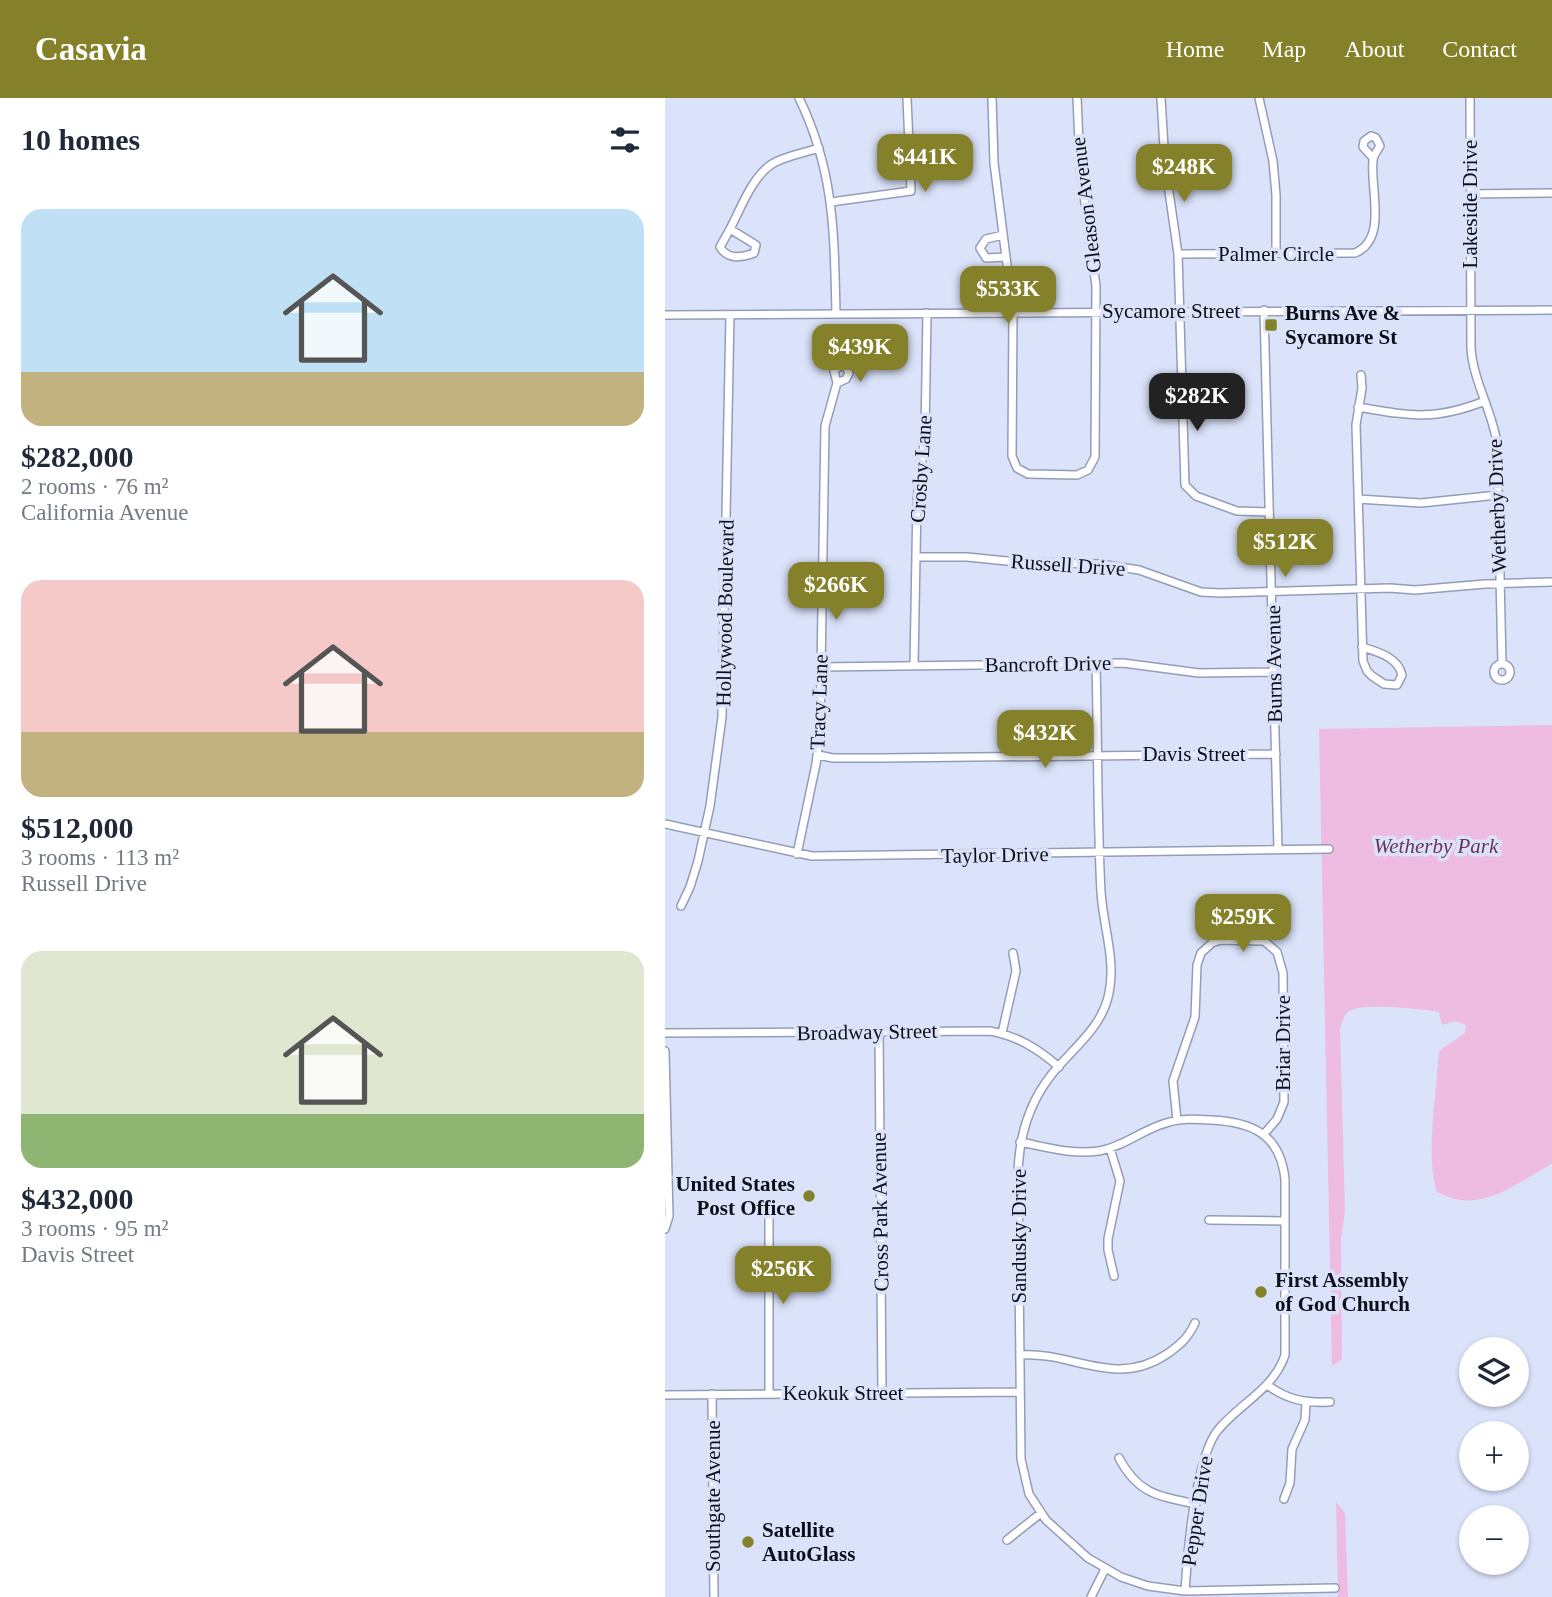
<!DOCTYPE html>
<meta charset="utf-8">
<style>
:root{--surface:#fff;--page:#f6f6f7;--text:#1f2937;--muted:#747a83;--accent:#85812a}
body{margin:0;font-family:Georgia,serif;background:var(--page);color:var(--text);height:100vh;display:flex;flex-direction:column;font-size:26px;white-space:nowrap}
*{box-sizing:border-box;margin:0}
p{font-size:23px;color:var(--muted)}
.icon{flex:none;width:38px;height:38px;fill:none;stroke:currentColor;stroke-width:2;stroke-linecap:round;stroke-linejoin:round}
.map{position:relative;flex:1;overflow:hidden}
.sheet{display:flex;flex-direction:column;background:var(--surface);width:665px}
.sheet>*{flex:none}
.fabs{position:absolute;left:794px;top:1239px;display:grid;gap:14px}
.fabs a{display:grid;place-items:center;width:70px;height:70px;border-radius:50%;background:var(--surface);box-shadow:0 2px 5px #0004;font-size:35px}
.price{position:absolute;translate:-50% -60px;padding:0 16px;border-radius:14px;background:var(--accent);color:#fff;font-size:23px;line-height:46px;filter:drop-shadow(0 2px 4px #0008)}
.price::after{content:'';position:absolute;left:50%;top:42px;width:21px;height:16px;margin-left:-10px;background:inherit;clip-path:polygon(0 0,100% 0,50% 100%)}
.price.current{background:#222;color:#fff}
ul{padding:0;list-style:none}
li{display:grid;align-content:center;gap:14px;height:371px;padding:0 21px}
li span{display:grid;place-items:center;height:217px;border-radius:21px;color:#555}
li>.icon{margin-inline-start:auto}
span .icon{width:126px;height:126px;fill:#fffc;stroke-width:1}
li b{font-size:30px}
h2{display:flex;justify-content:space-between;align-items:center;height:84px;padding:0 21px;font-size:30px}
header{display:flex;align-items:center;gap:42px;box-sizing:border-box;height:98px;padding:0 35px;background:var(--accent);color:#fff}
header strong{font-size:33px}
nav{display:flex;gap:38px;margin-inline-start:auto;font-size:24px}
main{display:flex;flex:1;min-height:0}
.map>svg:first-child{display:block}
.green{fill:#eebbe1}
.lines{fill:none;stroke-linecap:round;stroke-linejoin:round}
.minor-casing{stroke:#949db8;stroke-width:10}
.minor{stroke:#fff;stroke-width:7}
.poi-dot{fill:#85812a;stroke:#dbe3fa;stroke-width:2.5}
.labels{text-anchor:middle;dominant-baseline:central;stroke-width:7;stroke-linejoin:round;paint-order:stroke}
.street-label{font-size:21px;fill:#0c0f18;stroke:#dbe3fa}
.poi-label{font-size:21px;font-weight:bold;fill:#0c0f18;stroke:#dbe3fa;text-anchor:start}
.park-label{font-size:21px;font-style:italic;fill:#6e3161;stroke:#dbe3fa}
</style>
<header>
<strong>Casavia</strong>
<nav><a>Home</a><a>Map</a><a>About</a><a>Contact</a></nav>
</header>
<main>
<section class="sheet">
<h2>10 homes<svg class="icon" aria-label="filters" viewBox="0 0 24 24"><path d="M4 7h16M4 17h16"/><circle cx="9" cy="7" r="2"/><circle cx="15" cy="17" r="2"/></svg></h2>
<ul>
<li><span style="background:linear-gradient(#bfe0f5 75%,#c2b280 0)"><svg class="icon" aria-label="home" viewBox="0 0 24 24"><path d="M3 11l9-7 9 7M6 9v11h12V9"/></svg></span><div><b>$282,000</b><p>2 rooms · 76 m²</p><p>California Avenue</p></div></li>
<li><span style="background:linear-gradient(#f6c9c9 70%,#c2b280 0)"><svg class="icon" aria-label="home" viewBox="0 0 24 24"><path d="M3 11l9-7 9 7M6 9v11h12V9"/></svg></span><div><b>$512,000</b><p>3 rooms · 113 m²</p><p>Russell Drive</p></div></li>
<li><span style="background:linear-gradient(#dfe7d0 75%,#8fb573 0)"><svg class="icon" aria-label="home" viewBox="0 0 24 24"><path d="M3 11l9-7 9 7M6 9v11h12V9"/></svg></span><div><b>$432,000</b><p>3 rooms · 95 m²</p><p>Davis Street</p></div></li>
</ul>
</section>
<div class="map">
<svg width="887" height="1499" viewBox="0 0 887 1499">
<rect width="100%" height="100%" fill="#dbe3fa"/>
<path class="green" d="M887 627V1066C850 1085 816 1118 772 1094 760 1059 772 991 774 953L800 935 801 927 790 923 777 927 774 914C759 911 699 905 687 912 679 915 678 922 675 930L680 1114 676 1142 677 1261 667 1268 654 631Z
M671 1404 680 1415 683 1499H673Z"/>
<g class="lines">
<g class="minor-casing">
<path id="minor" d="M134 0C170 74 169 136 171 216
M327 0 329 65 348 214 347 358 352 370 363 376 412 377 423 372 430 359 431 188 415 67 412 0
M496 0 500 66 513 156 520 387 531 398 572 413 604 414
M594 0 608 63 611 97V156
M805 0 806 250C808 283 827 312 832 345L837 566
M805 96 887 95
M166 104 246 93 242 0
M65 131C76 110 87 79 107 66 120 58 139 55 154 50
M65 131 91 147 89 155C76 160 63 162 55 149Z
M338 137 321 141 315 150 321 160 341 159
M513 156 690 155C723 141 705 92 708 63 708 57 712 53 715 48L711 40 706 38 699 43 698 49 708 60
M599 212 613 751
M0 217 887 212
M174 268 181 269 184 275 181 281 172 285 169 273Z
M696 277 697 290 691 327 698 563 702 573 707 578 719 586 732 587 737 577C733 559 713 554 697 549
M693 309C746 318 769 323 820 303
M693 401 756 405 833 397
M251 459H302L352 464 435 466 474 472 536 494 556 495 725 490 750 492 820 486 887 484
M829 574a8 8 0 1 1 16 0a8 8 0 1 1-16 0Z
M431 566C433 642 432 718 436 794 438 828 451 861 444 895 437 930 409 949 387 976 363 1006 353 1041 353 1080L356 1361 364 1396 381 1422 423 1460 456 1479 483 1488 520 1493 670 1490
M249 568 252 402 260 337 262 215
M156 569 458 565 534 575 609 574
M153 657 168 660H217L611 656
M0 726 147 758 664 751
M132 756 151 666 155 633 160 328 172 285
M16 808 25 789 33 763 45 708 57 619 65 217
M214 934 217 1295
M0 935 325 933C353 938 373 951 394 969
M337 935 351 873 348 855
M0 953 4 1118 0 1131
M512 1022 508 983 530 919 532 867 536 855 547 845 555 842 599 843 612 854 618 875 619 1004 612 1021 599 1036
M355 1044C381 1049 408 1057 434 1053 457 1049 476 1033 498 1026 514 1020 530 1021 546 1022 587 1024 615 1036 620 1081V1257C609 1291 574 1306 553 1332 531 1358 522 1456 520 1493
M445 1050 455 1083 443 1141V1152L449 1178
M104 1119V1296
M544 1122 620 1123
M355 1257C408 1253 450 1291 502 1256 515 1247 523 1240 530 1225
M602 1287C623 1302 639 1305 665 1304
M47 1296 49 1499
M0 1297 355 1294
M454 1360C473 1396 493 1398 531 1406
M619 1401 625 1385 627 1351 640 1322 641 1304
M342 1442 376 1415
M426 1499 440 1471"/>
</g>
<use href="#minor" class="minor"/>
</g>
<g class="poi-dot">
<rect x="599" y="220" width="14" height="14" rx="3.5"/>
<circle cx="144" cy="1098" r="7"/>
<circle cx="596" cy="1194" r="7"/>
<circle cx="83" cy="1444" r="7"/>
</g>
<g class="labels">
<g class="street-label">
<text transform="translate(805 106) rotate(-90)">Lakeside Drive</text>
<text transform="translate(421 107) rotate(-97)">Gleason Avenue</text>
<text x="611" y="156">Palmer Circle</text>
<text x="506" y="213">Sycamore Street</text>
<text transform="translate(256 371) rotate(-86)">Crosby Lane</text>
<text transform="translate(832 408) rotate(-92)">Wetherby Drive</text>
<text transform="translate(403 467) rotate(4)">Russell Drive</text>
<text transform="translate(60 515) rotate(-89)">Hollywood Boulevard</text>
<text transform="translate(383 566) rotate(-1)">Bancroft Drive</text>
<text transform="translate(609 566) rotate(-91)">Burns Avenue</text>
<text transform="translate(154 604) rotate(-88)">Tracy Lane</text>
<text x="529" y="656">Davis Street</text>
<text transform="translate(330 757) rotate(-1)">Taylor Drive</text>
<text transform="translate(202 934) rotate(-1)">Broadway Street</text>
<text transform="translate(618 945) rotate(-90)">Briar Drive</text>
<text transform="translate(215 1114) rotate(-91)">Cross Park Avenue</text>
<text transform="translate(354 1138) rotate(-90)">Sandusky Drive</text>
<text x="178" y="1295">Keokuk Street</text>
<text transform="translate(48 1398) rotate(-90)">Southgate Avenue</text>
<text transform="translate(532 1413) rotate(-81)">Pepper Drive</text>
</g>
<g class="poi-label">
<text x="620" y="215">Burns Ave &amp;<tspan x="620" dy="24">Sycamore St</tspan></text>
<text x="130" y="1086" text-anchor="end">United States<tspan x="130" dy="24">Post Office</tspan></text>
<text x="610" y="1182">First Assembly<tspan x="610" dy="24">of God Church</tspan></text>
<text x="97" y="1432">Satellite<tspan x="97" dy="24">AutoGlass</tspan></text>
</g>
<g class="park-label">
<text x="771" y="748">Wetherby Park</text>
</g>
</g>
</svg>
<div class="fabs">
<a><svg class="icon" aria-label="layers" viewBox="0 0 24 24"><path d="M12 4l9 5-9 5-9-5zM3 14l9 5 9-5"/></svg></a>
<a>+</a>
<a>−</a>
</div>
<b class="price" style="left:260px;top:96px">$441K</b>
<b class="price" style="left:519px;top:106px">$248K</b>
<b class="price" style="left:343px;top:228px">$533K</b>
<b class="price" style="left:195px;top:286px">$439K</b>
<b class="price current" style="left:532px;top:335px">$282K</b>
<b class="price" style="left:620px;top:481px">$512K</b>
<b class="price" style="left:171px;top:524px">$266K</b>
<b class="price" style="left:380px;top:672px">$432K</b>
<b class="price" style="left:578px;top:856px">$259K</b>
<b class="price" style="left:118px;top:1208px">$256K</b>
</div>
</main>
